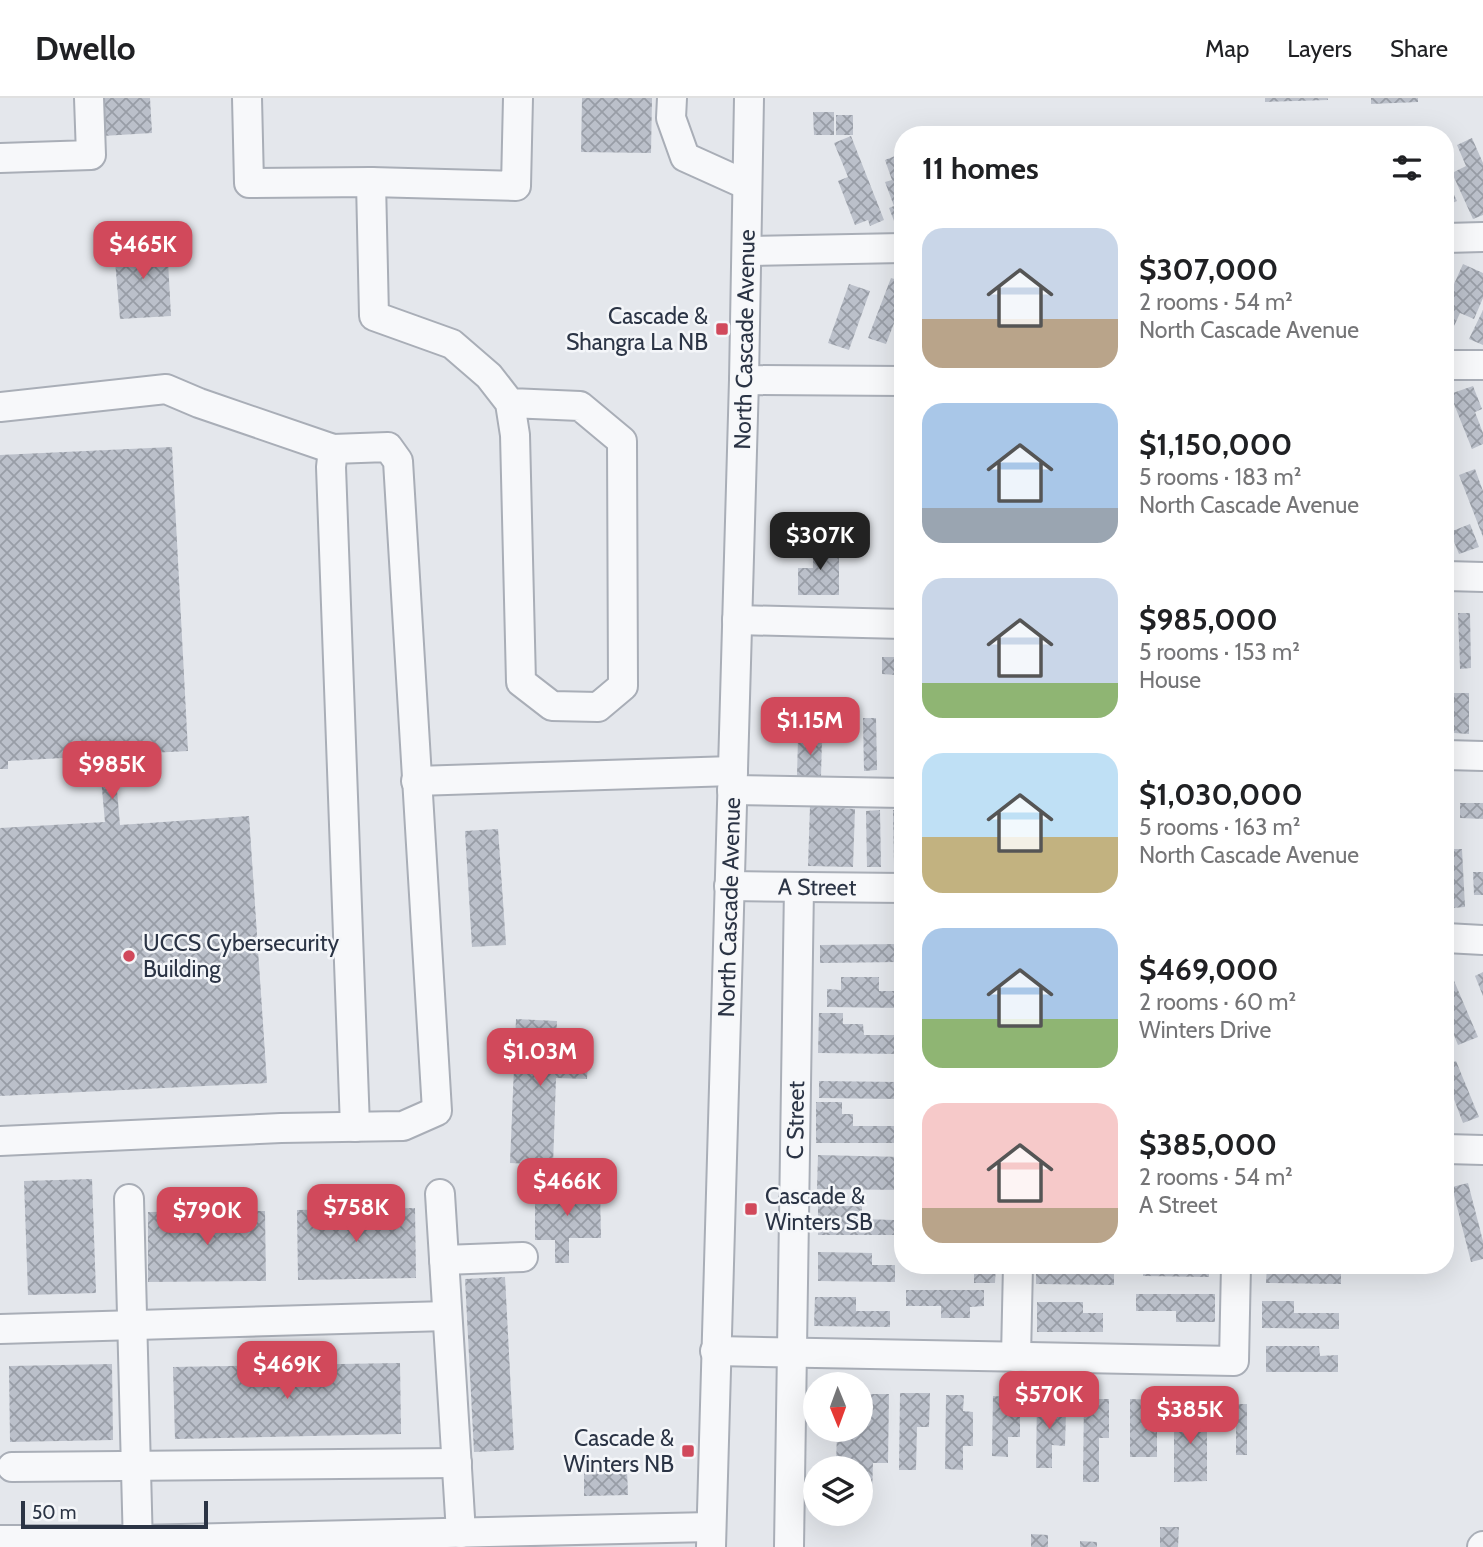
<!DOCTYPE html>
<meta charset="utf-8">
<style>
:root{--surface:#fff;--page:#f6f6f6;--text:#202124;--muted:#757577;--line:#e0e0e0;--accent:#d1495b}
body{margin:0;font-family:Cabin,sans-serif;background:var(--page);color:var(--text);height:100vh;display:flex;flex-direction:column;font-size:26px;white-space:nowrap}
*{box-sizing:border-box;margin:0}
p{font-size:23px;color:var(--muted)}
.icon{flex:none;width:38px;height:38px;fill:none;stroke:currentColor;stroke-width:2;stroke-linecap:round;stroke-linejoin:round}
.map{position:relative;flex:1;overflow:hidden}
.drawer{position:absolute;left:894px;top:28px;width:560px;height:1148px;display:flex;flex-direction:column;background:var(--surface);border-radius:28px;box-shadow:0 7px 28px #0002}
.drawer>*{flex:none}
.needle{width:46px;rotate:179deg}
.tools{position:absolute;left:803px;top:1274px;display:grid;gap:14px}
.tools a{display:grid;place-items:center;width:70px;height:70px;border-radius:50%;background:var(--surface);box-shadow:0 7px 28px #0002;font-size:35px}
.scale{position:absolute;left:21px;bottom:18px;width:187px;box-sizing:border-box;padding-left:7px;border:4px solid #2b3445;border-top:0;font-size:19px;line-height:24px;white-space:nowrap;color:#2b3445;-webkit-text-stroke:5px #f4f6f9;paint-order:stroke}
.price{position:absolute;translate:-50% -60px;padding:0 16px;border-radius:14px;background:var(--accent);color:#fff;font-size:23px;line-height:46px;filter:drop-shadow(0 2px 4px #0008)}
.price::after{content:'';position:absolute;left:50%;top:42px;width:21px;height:16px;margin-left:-10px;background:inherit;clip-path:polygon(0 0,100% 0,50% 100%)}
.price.on{background:#222;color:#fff}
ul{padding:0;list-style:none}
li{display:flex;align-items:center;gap:21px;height:175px;padding:0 28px}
li span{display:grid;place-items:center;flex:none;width:196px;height:140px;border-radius:21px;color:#555}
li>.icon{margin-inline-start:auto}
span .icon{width:84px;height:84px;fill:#fffc;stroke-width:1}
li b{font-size:30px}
h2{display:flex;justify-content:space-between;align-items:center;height:84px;padding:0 28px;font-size:30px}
header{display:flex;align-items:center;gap:42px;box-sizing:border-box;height:98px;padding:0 35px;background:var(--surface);border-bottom:2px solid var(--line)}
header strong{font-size:33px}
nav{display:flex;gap:38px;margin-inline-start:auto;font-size:24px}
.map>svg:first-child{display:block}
.building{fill:url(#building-cross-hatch)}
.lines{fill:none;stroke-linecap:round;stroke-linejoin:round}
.minor-casing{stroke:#a9aeb7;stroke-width:32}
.minor{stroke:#f7f8fa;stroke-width:28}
.poi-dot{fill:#d1495b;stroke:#f4f6f9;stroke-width:2.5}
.labels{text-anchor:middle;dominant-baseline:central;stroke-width:5;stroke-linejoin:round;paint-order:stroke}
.poi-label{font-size:23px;fill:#2b3445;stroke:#f4f6f9;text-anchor:end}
.street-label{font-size:23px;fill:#2b3445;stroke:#f4f6f9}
</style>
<header>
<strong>Dwello</strong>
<nav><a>Map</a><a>Layers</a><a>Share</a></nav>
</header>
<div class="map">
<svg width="1483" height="1449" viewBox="0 0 1483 1449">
<defs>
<pattern id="building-cross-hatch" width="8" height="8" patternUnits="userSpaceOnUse" patternTransform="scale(1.75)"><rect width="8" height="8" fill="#bbc0ca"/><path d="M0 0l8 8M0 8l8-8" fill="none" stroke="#989da6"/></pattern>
</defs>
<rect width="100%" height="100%" fill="#e4e7ec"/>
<path class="building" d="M100 0H150L152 35 102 38Z
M582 0H652L651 55 581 54Z
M1265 0H1328V2L1265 4Z
M1371 0H1418V4L1371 6Z
M813 14H834V37H814Z
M836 17H853V37H836Z
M851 38 884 122 870 128 868 122 855 127 838 83 848 79 834 45Z
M1472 40 1483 65V117L1473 121 1452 75 1466 68 1457 47Z
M900 56 903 62V125L896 128 889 110 894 108 885 84 892 82 885 62Z
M1446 80 1457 103 1446 108Z
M167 145 171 218 120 221 114 151Z
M1463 166 1483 175V200L1474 221 1460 215 1446 246V204Z
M891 180 903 184V202L886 246 868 240Z
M849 186 870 193 849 252 828 245Z
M1483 212V247L1469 241Z
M1473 288 1482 311 1475 314 1483 335V346L1472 351 1450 296Z
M172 349 188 653 114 657 120 727 249 718 267 985 0 998V730L105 724 99 658 8 663V671H0V357Z
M1475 371 1483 393V439L1459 377Z
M1446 426 1454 449 1446 452Z
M1470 426 1479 449 1459 456 1450 434Z
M801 449H839V497H798V470H813V459L801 458Z
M1458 515H1470L1471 570 1460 571Z
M899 552H903V601H898Z
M882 559H896V577L882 576Z
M1453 595H1469V636L1454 635Z
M863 620H876L877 672 864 673Z
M798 640H822L821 679 797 678Z
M1460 705H1483V721L1460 720Z
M810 708 855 711 853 769 808 768Z
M880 712 881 769H867L866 713Z
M893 712H903V767H894Z
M498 731 506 847 472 849 465 733Z
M1449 751H1462L1465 809 1453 810Z
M1473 774H1483V797H1474Z
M898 846 899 864 820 865V847Z
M1449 871 1478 939 1458 947 1446 918V873Z
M1483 874V898L1475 878Z
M841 879H879V893H903V910L827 909V891L841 892Z
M819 915H843V926H863L864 937H902V956L818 955Z
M516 921 557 923 556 945 589 946 587 981 556 980 553 1067 510 1065Z
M1456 963 1479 1019 1463 1025 1446 980V967Z
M819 983 898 984V1001L819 1000Z
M816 1004H842V1016H853V1028H897V1045H816Z
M818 1057 903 1059 902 1092 817 1091Z
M92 1081 96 1195 28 1197 24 1083Z
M1468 1085 1483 1143V1161L1471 1164 1452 1089Z
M535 1092H600L601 1140H569V1165H555V1142H535Z
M818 1097H839V1108H862V1121L894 1122V1137H818Z
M415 1110 416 1180 298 1182 297 1112Z
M265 1113 266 1183 148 1184V1114Z
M818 1154 872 1155V1167H895V1184L818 1183Z
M974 1167H996L995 1185H974Z
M1036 1167 1114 1168V1187L1036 1186Z
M1143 1167H1209V1179L1143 1178Z
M1267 1167 1341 1169V1186L1266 1185Z
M505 1179 514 1352 474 1354 465 1181Z
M906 1192H984V1208L970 1209V1220H941V1208H906Z
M1136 1196H1215V1224H1176V1213H1136Z
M815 1199H856V1213H890V1229L814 1228Z
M1262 1203H1294V1215H1339V1231L1262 1230Z
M1037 1204H1083V1215H1103V1234H1037Z
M1266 1248H1319L1320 1258 1338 1257V1274H1266Z
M400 1265 401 1336 175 1341 173 1269Z
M112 1266 113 1342 10 1344 9 1268Z
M900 1295H930L929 1329H917L916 1372H899Z
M861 1296H889L888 1365H873L872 1397H861V1370H836L837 1332H861Z
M946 1297H964L963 1313 973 1314V1348H963V1372L945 1371Z
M993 1298 1007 1299V1313L1020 1314V1339H1008V1359L992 1358Z
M1037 1299H1054L1053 1313H1066L1065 1348 1052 1347V1370H1036Z
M1084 1301H1109V1340H1099V1384H1083Z
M1130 1301 1157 1302V1359H1130Z
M1236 1306H1247V1357H1236Z
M1207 1312V1383L1174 1384V1313Z
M627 1372 628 1397 584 1398V1373Z
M1160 1429H1179L1178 1449H1160Z
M1031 1436 1048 1437V1449H1031Z
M1080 1443 1097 1444V1449H1080Z"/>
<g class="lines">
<g class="minor-casing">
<g id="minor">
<path d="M247 0 249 85 371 84 516 88 518 0"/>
<path d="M672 0 671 20 685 59 747 87"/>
<path d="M0 60 91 57 89 0"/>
<path d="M371 84 374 218 452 246 489 278 510 305 515 337 521 584 552 608 598 609 623 588 622 343 580 308 510 305"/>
<path d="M1446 140 1483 139"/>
<path d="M747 153 903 150"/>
<path d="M1446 267H1483"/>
<path d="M744 282 903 283"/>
<path d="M0 309 166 291 199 305 333 351 388 349 398 363 437 1013 403 1028 281 1030 0 1043"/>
<path d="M333 351 331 369 355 1029"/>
<path d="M1446 478 1483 479"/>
<path d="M737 522 903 526"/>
<path d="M1446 657 1483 658"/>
<path d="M416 683 733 673"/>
<path d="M732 692 903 695"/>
<path id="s1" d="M729 788 903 790"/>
<path d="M1446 840 1483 842"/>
<path d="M1446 1051 1483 1052"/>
<path d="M440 1096 461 1435"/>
<path d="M129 1101 138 1449"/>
<path d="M444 1162 523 1159"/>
<path d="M0 1231 447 1218"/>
<path d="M715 1253 1234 1263 1236 1167"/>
<path d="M1016 1259 1018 1167"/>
<path d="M12 1369 457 1365"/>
<path d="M0 1442H138L711 1429"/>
<path id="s2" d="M711 1449 744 282 749 0"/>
<path id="s3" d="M789 1449 799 789"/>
<path d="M1482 1449 1483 1448"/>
</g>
</g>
<use href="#minor" class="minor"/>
</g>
<g class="poi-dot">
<rect x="715" y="224" width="14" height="14" rx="3.5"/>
<circle cx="129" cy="858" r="7"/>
<rect x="744" y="1104" width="14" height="14" rx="3.5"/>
<rect x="681" y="1346" width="14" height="14" rx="3.5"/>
</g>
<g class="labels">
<g class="poi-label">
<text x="708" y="218">Cascade &amp;<tspan x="708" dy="26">Shangra La NB</tspan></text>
<text x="143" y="845" text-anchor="start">UCCS Cybersecurity<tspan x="143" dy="26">Building</tspan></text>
<text x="765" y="1098" text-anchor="start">Cascade &amp;<tspan x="765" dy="26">Winters SB</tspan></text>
<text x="674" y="1340">Cascade &amp;<tspan x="674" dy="26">Winters NB</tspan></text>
</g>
<g class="street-label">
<text stroke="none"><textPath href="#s2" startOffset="1208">North Cascade Avenue</textPath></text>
<text stroke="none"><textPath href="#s1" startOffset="88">A Street</textPath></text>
<text stroke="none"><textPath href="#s2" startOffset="640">North Cascade Avenue</textPath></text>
<text stroke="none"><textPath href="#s3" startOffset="427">C Street</textPath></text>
</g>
</g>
</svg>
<div class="tools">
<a><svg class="needle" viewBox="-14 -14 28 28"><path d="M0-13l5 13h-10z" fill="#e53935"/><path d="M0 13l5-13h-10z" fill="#757577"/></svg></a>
<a><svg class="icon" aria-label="layers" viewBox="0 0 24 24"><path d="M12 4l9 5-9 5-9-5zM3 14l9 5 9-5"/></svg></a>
</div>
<div class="scale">50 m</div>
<b class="price" style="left:143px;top:183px">$465K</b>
<b class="price on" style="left:820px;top:474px">$307K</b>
<b class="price" style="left:810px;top:659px">$1.15M</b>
<b class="price" style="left:112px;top:703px">$985K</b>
<b class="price" style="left:540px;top:990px">$1.03M</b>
<b class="price" style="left:567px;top:1120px">$466K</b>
<b class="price" style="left:356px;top:1146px">$758K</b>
<b class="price" style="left:207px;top:1149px">$790K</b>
<b class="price" style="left:287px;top:1303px">$469K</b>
<b class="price" style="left:1049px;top:1333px">$570K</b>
<b class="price" style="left:1190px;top:1348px">$385K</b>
<section class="drawer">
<h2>11 homes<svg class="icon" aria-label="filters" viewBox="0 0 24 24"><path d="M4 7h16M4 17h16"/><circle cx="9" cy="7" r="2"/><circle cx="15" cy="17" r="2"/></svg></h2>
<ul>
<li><span style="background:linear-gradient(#c9d6e8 65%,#b9a48a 0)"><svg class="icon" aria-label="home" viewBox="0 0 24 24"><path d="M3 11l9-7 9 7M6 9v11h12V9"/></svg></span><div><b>$307,000</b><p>2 rooms · 54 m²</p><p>North Cascade Avenue</p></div></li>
<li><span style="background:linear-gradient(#a9c7e8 75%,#9aa5b1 0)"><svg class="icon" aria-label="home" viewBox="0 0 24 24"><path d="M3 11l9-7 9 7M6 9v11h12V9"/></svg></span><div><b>$1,150,000</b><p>5 rooms · 183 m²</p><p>North Cascade Avenue</p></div></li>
<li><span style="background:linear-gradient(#c9d6e8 75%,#8fb573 0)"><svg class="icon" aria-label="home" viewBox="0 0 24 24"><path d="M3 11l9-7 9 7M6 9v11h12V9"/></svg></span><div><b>$985,000</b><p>5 rooms · 153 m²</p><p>House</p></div></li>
<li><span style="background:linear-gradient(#bfe0f5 60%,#c2b280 0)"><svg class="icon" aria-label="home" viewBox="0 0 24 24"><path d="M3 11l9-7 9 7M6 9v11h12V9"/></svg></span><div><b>$1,030,000</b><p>5 rooms · 163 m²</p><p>North Cascade Avenue</p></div></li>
<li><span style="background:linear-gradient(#a9c7e8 65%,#8fb573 0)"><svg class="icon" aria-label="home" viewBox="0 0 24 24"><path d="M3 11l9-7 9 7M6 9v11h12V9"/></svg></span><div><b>$469,000</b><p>2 rooms · 60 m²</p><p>Winters Drive</p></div></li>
<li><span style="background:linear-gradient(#f6c9c9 75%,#b9a48a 0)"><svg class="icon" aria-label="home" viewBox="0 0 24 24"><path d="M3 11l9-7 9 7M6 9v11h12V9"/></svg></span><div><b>$385,000</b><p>2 rooms · 54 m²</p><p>A Street</p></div></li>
</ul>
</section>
</div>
